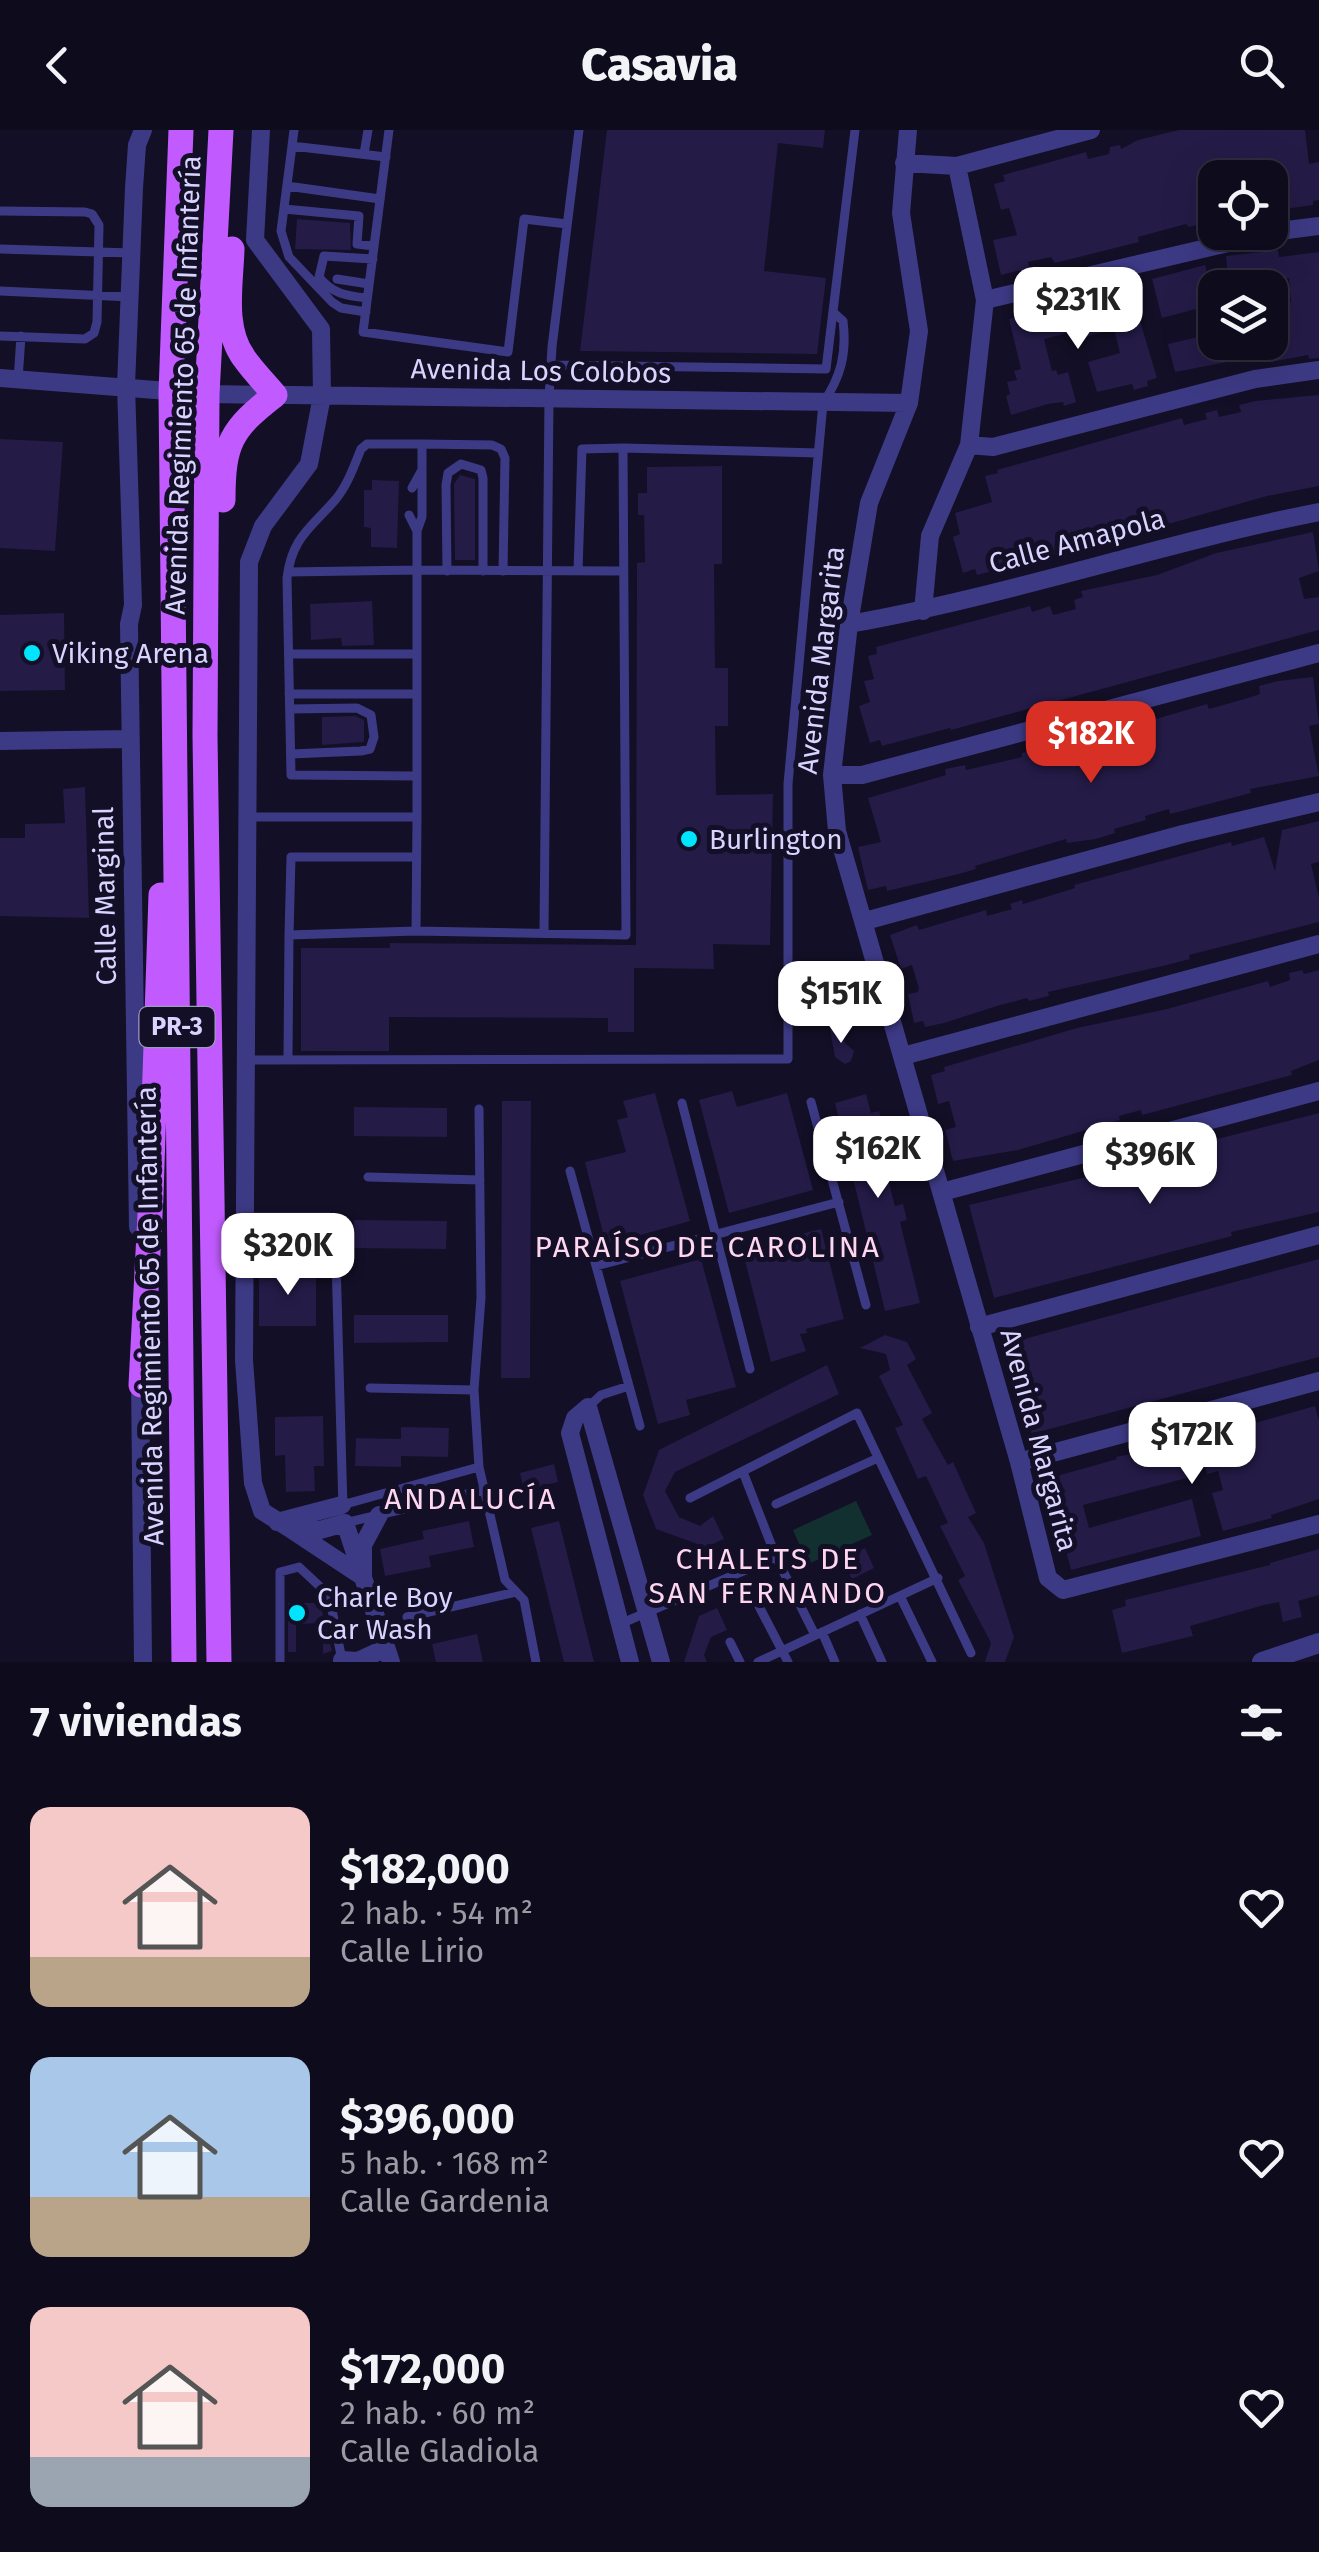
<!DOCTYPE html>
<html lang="es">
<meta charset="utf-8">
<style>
:root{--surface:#0e0b1c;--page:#1c1929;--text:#f1f3f6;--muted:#9b9ba3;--line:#2e2b3b;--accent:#d93025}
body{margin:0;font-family:"Fira Sans",sans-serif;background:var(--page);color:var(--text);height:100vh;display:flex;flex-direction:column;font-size:38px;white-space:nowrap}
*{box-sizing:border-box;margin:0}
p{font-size:32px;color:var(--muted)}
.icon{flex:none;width:55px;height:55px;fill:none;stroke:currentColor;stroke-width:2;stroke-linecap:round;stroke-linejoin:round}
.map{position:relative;height:1532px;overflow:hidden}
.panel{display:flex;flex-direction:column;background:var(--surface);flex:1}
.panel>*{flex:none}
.fabs{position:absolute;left:1198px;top:30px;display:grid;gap:20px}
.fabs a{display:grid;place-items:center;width:90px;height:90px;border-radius:20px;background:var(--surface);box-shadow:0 10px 40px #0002,0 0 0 2px var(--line);font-size:50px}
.price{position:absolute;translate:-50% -85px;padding:0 22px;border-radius:20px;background:#fff;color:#222;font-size:32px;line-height:65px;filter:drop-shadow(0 2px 5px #0008)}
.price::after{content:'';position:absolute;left:50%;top:60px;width:30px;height:22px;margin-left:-15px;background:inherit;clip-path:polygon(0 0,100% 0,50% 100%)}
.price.on{background:var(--accent);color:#fff}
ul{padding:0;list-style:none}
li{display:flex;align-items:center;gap:30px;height:250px;padding:0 30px}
li span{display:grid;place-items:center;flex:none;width:280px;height:200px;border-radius:20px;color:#555}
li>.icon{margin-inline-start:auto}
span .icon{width:120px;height:120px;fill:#fffc;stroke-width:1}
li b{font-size:42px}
h2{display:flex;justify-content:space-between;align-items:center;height:120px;padding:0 30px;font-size:42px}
header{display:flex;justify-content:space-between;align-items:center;height:130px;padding:0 30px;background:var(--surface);font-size:45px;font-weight:800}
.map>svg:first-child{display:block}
.green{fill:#12302f}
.building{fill:#241b47}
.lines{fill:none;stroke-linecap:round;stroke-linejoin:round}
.service{stroke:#3d3a85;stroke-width:9}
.minor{stroke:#3d3a85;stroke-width:18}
.tertiary{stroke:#3d3a85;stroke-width:20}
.primary{stroke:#c25bff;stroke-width:25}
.poi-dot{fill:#00e5ff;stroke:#130f26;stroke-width:4}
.labels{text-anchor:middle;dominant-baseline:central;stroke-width:10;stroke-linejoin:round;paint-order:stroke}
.shield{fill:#130f26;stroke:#9e99be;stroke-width:2.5}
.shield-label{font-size:25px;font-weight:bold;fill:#d9d4ff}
.street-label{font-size:28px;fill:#d9d4ff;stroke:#130f26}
.poi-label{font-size:28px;fill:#d9d4ff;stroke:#130f26;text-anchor:start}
.neighbourhood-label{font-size:30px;letter-spacing:2.5px;fill:#ffd6f0;stroke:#130f26}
</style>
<header><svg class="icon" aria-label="back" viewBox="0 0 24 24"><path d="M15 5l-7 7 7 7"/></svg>Casavia<svg class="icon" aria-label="search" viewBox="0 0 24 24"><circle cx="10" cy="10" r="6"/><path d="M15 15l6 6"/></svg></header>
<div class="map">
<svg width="1319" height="1532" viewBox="0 0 1319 1532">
<rect width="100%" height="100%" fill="#130f26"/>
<path class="green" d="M856 1371 872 1405 808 1434 793 1400Z"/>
<path class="building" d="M607 0H825L823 18 778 13 764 141 826 148 817 224 580 221Z
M1179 0H1305L1309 34 1319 32V70L1313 71V75L1270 81V48H1215V85L1206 86 1208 92 1189 97 1186 94 1138 107 1139 112 1055 133 1051 127 1028 132 1029 138 1001 145 993 110 1017 105 1009 78 1001 80 994 54 1005 51 1003 45 1086 22 1088 29 1109 24 1110 17 1120 15 1121 19 1138 10Z
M297 89 350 93 351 120 295 119Z
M1278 120 1279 127 1319 122V228L1309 229 1308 225 1271 232 1269 224 1175 242 1168 214 1215 203V212H1270V176L1291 172 1289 148 1251 152V158H1229L1226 126Z
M1205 135 1215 174 1162 188 1152 149Z
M1131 161 1157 248 1147 251 1148 256 1134 260 1132 254 1097 262 1088 232 1120 223 1114 199 1082 208 1080 200 1044 209 1052 241 1056 240 1058 245 1068 242 1076 272 1064 276 1063 272 1048 274 1011 285 1006 266 1010 264 1007 252 1017 250 1014 241 1021 239 1009 189 1064 175 1066 181Z
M1319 265V356L1267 366 1112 410 1110 401 1056 418 1058 424 977 445 975 439 963 443 953 407 960 404 955 383 992 372 985 346 998 343 997 340 1182 288 1184 295 1207 289 1205 283 1217 280 1219 287 1241 282 1239 275 1255 271Z
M0 309 63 312 55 421 0 418Z
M722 336V434H714L715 538H728V596H715L716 665 773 664 770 815 713 814 714 839 634 838V902H608V888L389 887V921H301V818H390V813L636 815 637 433 645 432 644 385H638V363H647V337Z
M460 345 475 349V430H455L454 354Z
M372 350 399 351 397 418 371 417V398L364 397V360H372Z
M1313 402 1319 441 1299 448 1304 469 1319 467V500L951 600 950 598 882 616 880 610 870 613 859 576 870 572 864 551 874 549 868 526 877 524 876 517 1030 476 1032 482 1050 476 1053 485 1076 479 1074 470 1083 467 1081 461 1157 445 1216 423Z
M372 471 374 515 342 516 341 508 311 510 310 474Z
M64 483 65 560 0 561V485Z
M1313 547 1319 594 1309 596 1319 646 1250 659 1251 663 1182 681 1170 684 1169 679 1145 686 1146 690 1114 699 1115 703 1096 709 1067 713 1066 709 975 736 976 739 959 744 887 761 886 756 868 760 858 717 881 712 868 668 946 645 945 639 965 635 966 640 1022 627V623L1036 618 1104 601 1105 604 1207 574 1209 579 1248 568 1260 564 1259 556 1278 551Z
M355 586 364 590V612L322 615V587Z
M85 657 89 788 0 786V708H25V694L65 693 63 659Z
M1319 691V732L1311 734 1319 768V792L1189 825 1190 829 1167 835 1048 862 1049 866 1029 871 1027 868 997 876 944 893 925 897 923 891 914 893 908 864 918 862 919 858 912 835 901 839 890 805 917 795 919 800 986 780 987 786 1012 779 1010 774 1022 770 1023 774 1075 758 1074 755 1231 712 1232 716 1264 707 1275 741 1282 700Z
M1302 840 1304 844 1319 840V930L1291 941 1292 945 1142 985 1141 980 1119 986 1120 990 1018 1020 953 1031 945 1000 956 997 949 971 938 974 931 945 945 941 944 937 1077 898 1167 879 1268 851 1270 857 1290 850 1289 843Z
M842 895 845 913 854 921 851 931 845 934 835 927 830 899Z
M732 961 737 977 787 963 813 1060 729 1083 699 970Z
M655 963 690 1091 606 1115 585 1032 626 1022 617 990 628 987 623 971Z
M866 964 871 983 879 981 894 1043 887 1045 895 1076 903 1074 907 1090 900 1092 920 1173 885 1181 835 973Z
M502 971H531L530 1248H501Z
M354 977 447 978V1007L354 1006Z
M1319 983V1082L1231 1102 1232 1106 994 1168 969 1075 1145 1033 1143 1028Z
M354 1090 447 1091 446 1119 354 1118Z
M821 1099 844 1189 806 1199 807 1203 800 1204 806 1221 771 1232 742 1119Z
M701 1129 736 1257 686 1270 690 1285 658 1294 620 1151Z
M1319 1129V1227L1031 1304 1010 1213Z
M259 1141H316V1196H259Z
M354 1185H448V1212L354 1213Z
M885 1205 907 1212 916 1229 907 1235 932 1283 922 1289 948 1335 953 1332 976 1383 968 1387 984 1413 1014 1507 1005 1532H985L991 1513 958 1450 965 1446 940 1396 948 1393 926 1346 918 1349 895 1298 903 1295 879 1246 890 1240 886 1224 860 1218Z
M827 1235 839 1264 675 1342 665 1361 679 1387 700 1396 713 1386 724 1409 706 1417 656 1399 643 1365 659 1320Z
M1315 1276 1319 1291V1369L1271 1385 1272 1388 1223 1401 1212 1363 1223 1360 1218 1341 1207 1344 1204 1333 1185 1337 1187 1348 1083 1375 1089 1398 1192 1369 1201 1406 1071 1440 1058 1389 1054 1390 1043 1350 1117 1329 1116 1327 1188 1312Z
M323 1286 324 1336H314L315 1361 286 1362 285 1325 275 1326V1287Z
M401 1297 449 1298 448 1327 401 1326V1337L355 1336 356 1308 401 1309Z
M554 1334 558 1352 524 1360 520 1343Z
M469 1391 474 1417 429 1426 431 1437 385 1446 380 1419 424 1409 422 1401Z
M559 1391 594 1532H564L531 1398Z
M865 1418 874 1438 852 1449 842 1429Z
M1319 1419V1465L1298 1471 1302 1487 1283 1492 1279 1472 1264 1475 1190 1496 1193 1506 1122 1523 1112 1480 1126 1476 1125 1470 1270 1435V1433Z
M288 1473H320L332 1521 323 1524V1493L296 1494V1522H288Z
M717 1478 727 1500 711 1507 704 1525 707 1532H684L699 1486Z
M477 1504 483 1532H436L432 1514Z"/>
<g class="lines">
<path class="service" d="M294 0 292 16 386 27
M389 0 363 202 508 222 524 89 567 94
M292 16 281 101 289 127 332 172 341 178 366 182
M364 24 368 0
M287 56 380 69
M284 79 359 86 357 114 374 116
M0 81 85 82 92 84 99 95 97 192 94 203 85 209 0 206
M0 119 132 123
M337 149 369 154
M0 161 131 167
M367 168C347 166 332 164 319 147L324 126 373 129
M551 235 826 239 855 0
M18 250 21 206
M422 314 492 315 501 319 505 328 503 441
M412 358 422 340
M409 385 417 401
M447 441 446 355 448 343 461 334 481 340 483 348V441
M578 441 582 319 623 318
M288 442 417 440V401L422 387V314H367L361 319C354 336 348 354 336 369 311 398 292 407 287 448L291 645 417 646
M289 524H417
M289 564H416
M290 579 357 578 371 585 374 607 370 619 361 621 291 624
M249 687H417L416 801
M417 687V440L622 441
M544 802 549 268 552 217 579 0
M289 805 291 727H416
M288 928 289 805 416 801 626 805 623 318 818 323
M247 930 788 929V654L823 273C841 247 847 223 843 191L833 182
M811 972 866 1175
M682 973 750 1239
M479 979 481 1168 474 1260 479 1337 505 1450 524 1470 536 1532
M570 1041 640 1296
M368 1047 480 1050
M245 1087H329L335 1095 343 1378
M596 1136 839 1072
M370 1258 474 1260
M588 1277 601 1265 629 1256
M743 1342 776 1427
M690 1368 857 1283 971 1523
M776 1374 878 1328
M342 1375 479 1337
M345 1393 483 1360
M751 1461 788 1532
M900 1466 932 1532
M860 1484 882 1532
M407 1487 516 1462
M620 1494 776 1427 815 1505
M822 1502 835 1532
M730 1512 740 1532
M280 1532V1442L299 1437 329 1465 342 1530
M758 1532 938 1448"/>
<path class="minor" d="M261 0 255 110 321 199 322 266 309 334 263 396 249 432 244 1230 253 1353 262 1381 292 1400H320L345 1393 391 1532
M908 0 901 83 919 201 909 273 869 373 849 494 832 645 837 701 1019 1332 1048 1448 1063 1460 1319 1394
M904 33 957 36 1091 0
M985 170 1279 101 1319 96
M0 248 207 264 909 273
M969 315 993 317 1255 249 1319 240
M923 481 930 406 969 315 985 170 957 36
M849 494C1008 466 1161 413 1319 382
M0 611 128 609
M832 645H862L1319 523
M865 791 1183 704 1319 672
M903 926 1319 814
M942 1062 1319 961
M138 1097 129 494 133 475 126 256 134 58 137 15 143 0
M979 1197 1319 1105
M140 1248 143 1532
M1019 1332 1319 1251
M277 1392 342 1375
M292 1400 363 1447V1415L379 1385
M342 1530 358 1531 386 1518
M630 1532 570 1303 575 1288 588 1277 661 1532"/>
<path class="tertiary" d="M1262 1532 1319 1513"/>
<path class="primary" d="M181 0 171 262 184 1532
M223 370C223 313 231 299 275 265 265 253 253 241 244 228 222 198 231 154 232 119
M141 1255 151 1066 161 765
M219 1532 205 606 207 264 221 0"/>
</g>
<g class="poi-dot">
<circle cx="32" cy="523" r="10"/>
<circle cx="689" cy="709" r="10"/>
<circle cx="297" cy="1483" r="10"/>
</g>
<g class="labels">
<rect class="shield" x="139.5" y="877" width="75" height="40" rx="8"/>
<g class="shield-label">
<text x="177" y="897">PR-3</text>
</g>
<g class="street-label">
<text transform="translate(541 241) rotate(1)">Avenida Los Colobos</text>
<text transform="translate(183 255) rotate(-88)">Avenida Regimiento 65 de Infantería</text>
<text transform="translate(1077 411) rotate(-15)">Calle Amapola</text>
<text transform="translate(821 530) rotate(-83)">Avenida Margarita</text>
<text transform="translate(105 766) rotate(-91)">Calle Marginal</text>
<text transform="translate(150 1186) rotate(-91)">Avenida Regimiento 65 de Infantería</text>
<text transform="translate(1039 1310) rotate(75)">Avenida Margarita</text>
</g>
<g class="poi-label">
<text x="52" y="523">Viking Arena</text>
<text x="709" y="709">Burlington</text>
<text x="317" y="1467">Charle Boy<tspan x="317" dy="32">Car Wash</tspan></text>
</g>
<g class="neighbourhood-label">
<text x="708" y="1117">PARAÍSO DE CAROLINA</text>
<text x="471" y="1369">ANDALUCÍA</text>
<text x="768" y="1429">CHALETS DE<tspan x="768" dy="34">SAN FERNANDO</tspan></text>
</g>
</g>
</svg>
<div class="fabs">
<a><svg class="icon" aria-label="locate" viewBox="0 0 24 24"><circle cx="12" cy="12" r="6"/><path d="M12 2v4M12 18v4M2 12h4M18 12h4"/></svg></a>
<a><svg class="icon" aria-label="layers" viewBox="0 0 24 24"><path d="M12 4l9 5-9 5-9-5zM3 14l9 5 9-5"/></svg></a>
</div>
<b class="price" style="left:1078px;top:222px">$231K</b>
<b class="price on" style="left:1091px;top:656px">$182K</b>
<b class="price" style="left:841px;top:916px">$151K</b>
<b class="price" style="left:878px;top:1071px">$162K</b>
<b class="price" style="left:1150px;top:1077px">$396K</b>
<b class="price" style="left:288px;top:1168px">$320K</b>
<b class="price" style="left:1192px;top:1357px">$172K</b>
</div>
<section class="panel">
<h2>7 viviendas<svg class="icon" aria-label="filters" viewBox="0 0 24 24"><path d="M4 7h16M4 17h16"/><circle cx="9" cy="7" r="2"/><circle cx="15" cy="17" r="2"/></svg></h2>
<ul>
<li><span style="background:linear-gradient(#f6c9c9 75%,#b9a48a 0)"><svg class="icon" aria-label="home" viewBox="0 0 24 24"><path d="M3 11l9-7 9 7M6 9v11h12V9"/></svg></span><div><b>$182,000</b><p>2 hab. · 54 m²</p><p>Calle Lirio</p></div><svg class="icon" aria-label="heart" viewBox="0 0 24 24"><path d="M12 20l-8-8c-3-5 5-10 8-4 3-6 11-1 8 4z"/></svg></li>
<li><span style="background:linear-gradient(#a9c7e8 70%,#b9a48a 0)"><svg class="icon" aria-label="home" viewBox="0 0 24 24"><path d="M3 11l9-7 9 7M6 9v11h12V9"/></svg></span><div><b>$396,000</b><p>5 hab. · 168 m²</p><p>Calle Gardenia</p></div><svg class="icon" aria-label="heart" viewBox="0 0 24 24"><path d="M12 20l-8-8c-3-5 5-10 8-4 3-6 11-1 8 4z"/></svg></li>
<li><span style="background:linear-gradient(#f6c9c9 75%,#9aa5b1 0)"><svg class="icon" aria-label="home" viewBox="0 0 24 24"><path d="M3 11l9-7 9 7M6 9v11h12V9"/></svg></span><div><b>$172,000</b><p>2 hab. · 60 m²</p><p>Calle Gladiola</p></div><svg class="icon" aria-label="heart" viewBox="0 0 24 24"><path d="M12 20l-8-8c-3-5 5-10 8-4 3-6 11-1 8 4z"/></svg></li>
</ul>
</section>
